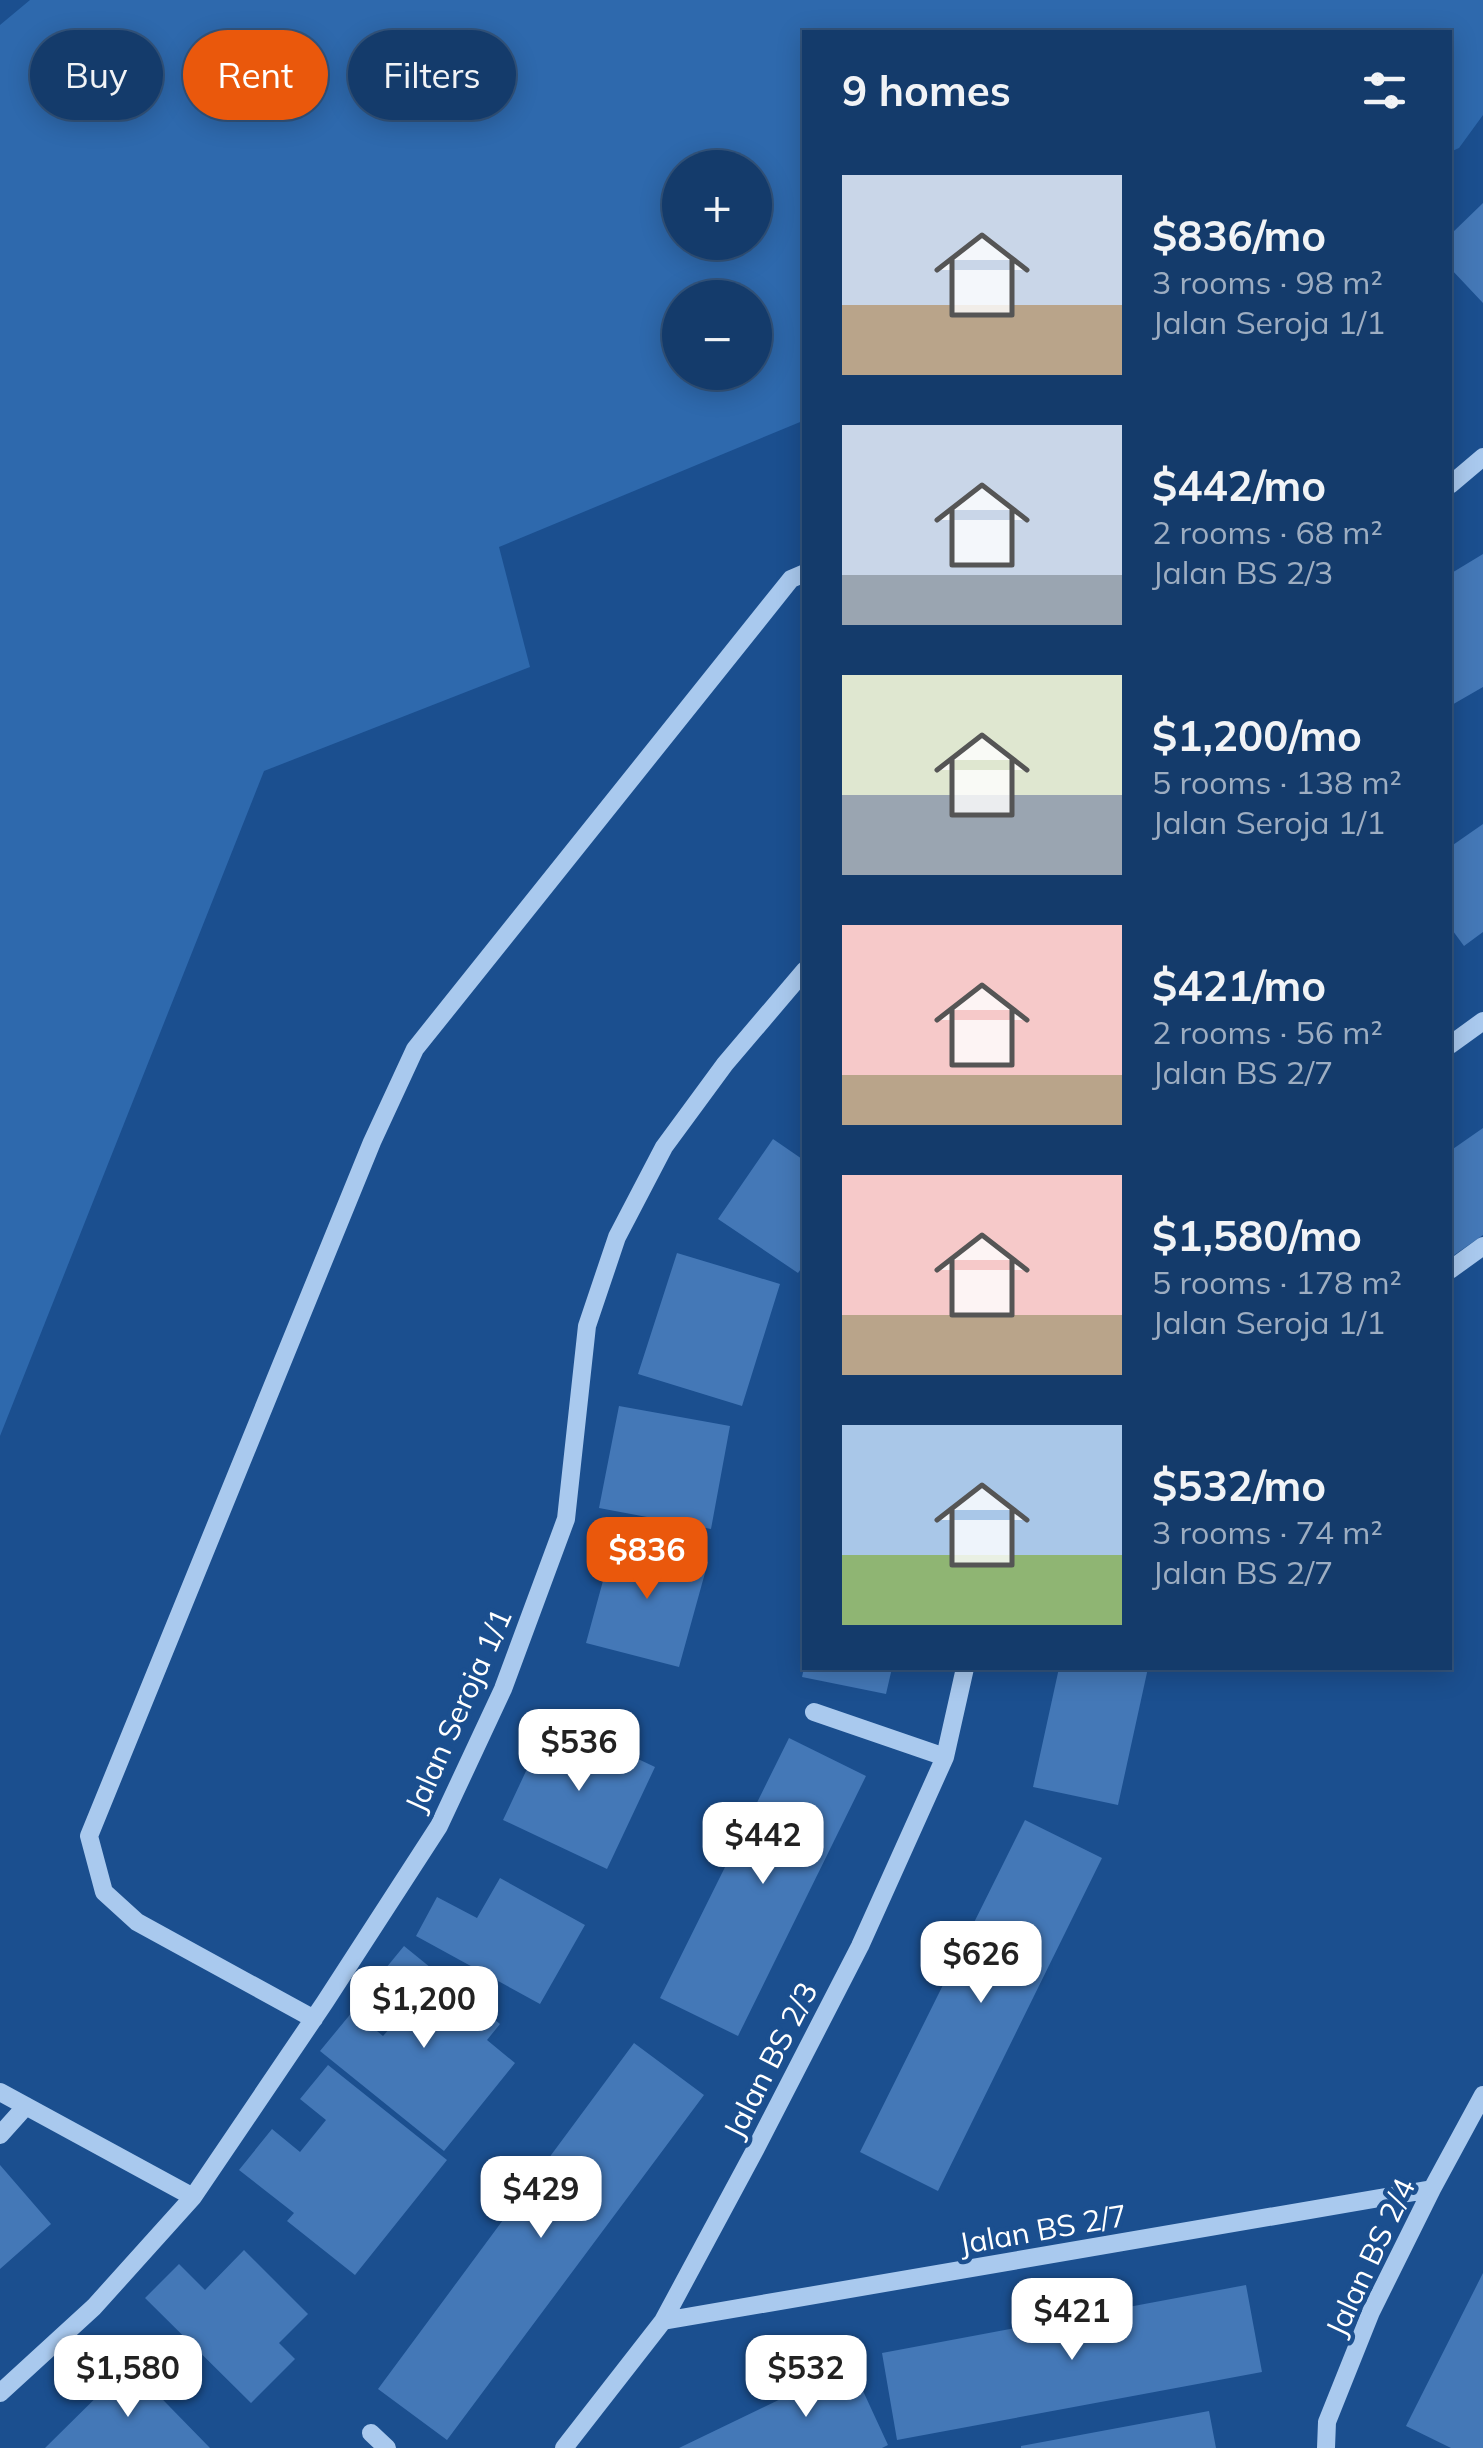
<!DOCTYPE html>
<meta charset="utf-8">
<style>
:root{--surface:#143b6b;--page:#1d4271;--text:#f1f3f6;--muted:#9dadc1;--line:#33557e;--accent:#ea580c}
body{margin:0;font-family:Mulish,sans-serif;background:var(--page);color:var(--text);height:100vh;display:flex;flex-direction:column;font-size:38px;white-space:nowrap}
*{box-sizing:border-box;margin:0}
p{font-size:32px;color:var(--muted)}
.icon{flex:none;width:55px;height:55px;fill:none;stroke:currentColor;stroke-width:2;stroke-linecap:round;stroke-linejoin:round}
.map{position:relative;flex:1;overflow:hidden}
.side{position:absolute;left:802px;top:30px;width:650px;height:1640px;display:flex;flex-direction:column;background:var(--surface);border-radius:0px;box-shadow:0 5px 25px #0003,0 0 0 2px var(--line)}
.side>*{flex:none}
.guide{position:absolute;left:30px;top:30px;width:622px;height:90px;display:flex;gap:20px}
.buttons{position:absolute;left:662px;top:150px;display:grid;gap:20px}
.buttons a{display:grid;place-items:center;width:110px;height:110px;border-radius:50%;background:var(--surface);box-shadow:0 5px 25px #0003,0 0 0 2px var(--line);font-size:50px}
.price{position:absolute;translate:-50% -85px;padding:0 22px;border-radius:20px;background:#fff;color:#222;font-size:32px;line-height:65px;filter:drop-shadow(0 2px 5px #0008)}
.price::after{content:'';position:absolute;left:50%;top:60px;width:30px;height:22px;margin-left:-15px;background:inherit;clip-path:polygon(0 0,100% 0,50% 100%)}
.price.selected{background:var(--accent);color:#fff}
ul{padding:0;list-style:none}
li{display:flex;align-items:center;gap:30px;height:250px;padding:0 40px}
li span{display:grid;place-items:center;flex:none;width:280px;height:200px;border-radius:0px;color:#555}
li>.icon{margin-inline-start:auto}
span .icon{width:120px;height:120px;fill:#fffc;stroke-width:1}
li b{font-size:42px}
h2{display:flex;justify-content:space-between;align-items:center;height:120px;padding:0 40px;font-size:42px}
.tag{padding:0 35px;border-radius:45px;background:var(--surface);box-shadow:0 5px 25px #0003,0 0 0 2px var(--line);font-size:35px;line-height:90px}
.tag.selected{background:var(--accent);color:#fff}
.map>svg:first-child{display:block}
.green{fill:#2e69ad;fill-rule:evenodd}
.building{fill:#4478b7}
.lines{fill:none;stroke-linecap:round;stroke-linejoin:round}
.minor{stroke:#a9c9ee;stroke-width:18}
.labels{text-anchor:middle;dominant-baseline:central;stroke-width:9;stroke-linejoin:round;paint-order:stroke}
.street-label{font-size:30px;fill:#fff;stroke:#1b4f8f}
</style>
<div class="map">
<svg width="1483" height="2448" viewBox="0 0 1483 2448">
<rect width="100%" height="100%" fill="#1b4f8f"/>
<path class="green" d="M30 0H1483V115L1459 148 1450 152V32H805V420L499 547 530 667 264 771 0 1436V25ZM680 168H755V242H680ZM680 298H755V372H680Z"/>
<path class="building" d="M1483 203V303L1450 268V235Z
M1483 554V687L1450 706V574Z
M1483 824V932L1464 946 1450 927V847Z
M1483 1128V1235L1450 1258V1151Z
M773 1139 805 1161V1263L798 1273 718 1219Z
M677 1253 780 1284 742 1406 638 1374Z
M619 1406 730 1426 711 1529 599 1508Z
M615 1537 708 1562 679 1667 586 1643Z
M804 1668H892L886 1694 802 1677Z
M1059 1668H1148L1118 1805 1033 1787Z
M551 1718 655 1767 607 1869 503 1820Z
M789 1738 866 1776 738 2036 660 1998Z
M1025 1820 1102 1858 938 2191 860 2152Z
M500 1878 585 1925 540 2004 416 1936 437 1897 477 1918Z
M404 1946 500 2024 487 2040 515 2063 444 2151 320 2051 353 2011 383 2036 405 2011 372 1985Z
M634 2043 704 2095 447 2440 378 2389Z
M328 2065 447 2160 355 2275 287 2221 294 2213 239 2170 272 2129 300 2152 326 2120 300 2099Z
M0 2165 51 2224 0 2269Z
M244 2250 308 2314 279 2343 295 2359 251 2403 145 2298 179 2264 205 2290Z
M1483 2273V2448H1451L1406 2426Z
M1246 2285 1262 2372 897 2440 882 2353Z
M129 2365 210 2448H45Z
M851 2365 888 2445 882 2448H679Z
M1209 2411 1216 2448H1021V2446Z"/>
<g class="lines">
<path class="minor" d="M1450 485 1483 457
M1450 1045 1483 1021
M1450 1270 1483 1246
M814 1712 945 1757
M314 2019 137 1922 104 1892 89 1836 372 1142 415 1049 791 579 805 573
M0 2092 193 2197
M0 2135 26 2106
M663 2321 1432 2189
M0 2393 94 2307 193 2197 325 2002 439 1826 503 1689 566 1519 587 1326 617 1237 664 1147 725 1064 805 970
M371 2433 387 2448
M564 2448 663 2321 755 2150 860 1946 945 1757 965 1668
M1326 2448 1327 2422 1371 2312 1432 2189 1483 2095"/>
</g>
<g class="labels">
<g class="street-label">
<text transform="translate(458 1710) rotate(-66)">Jalan Seroja 1/1</text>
<text transform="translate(770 2060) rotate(-63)">Jalan BS 2/3</text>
<text transform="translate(1043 2229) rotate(-10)">Jalan BS 2/7</text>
<text transform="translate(1370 2257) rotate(-65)">Jalan BS 2/4</text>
</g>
</g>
</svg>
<div class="buttons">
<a>+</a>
<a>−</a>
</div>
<b class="price selected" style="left:647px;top:1602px">$836</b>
<b class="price" style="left:579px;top:1794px">$536</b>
<b class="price" style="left:763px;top:1887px">$442</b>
<b class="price" style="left:981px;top:2006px">$626</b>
<b class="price" style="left:424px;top:2051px">$1,200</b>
<b class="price" style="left:541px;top:2241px">$429</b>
<b class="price" style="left:1072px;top:2363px">$421</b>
<b class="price" style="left:128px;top:2420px">$1,580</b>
<b class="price" style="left:806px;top:2420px">$532</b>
<div class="guide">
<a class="tag">Buy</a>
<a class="tag selected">Rent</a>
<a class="tag">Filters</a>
</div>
<section class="side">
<h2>9 homes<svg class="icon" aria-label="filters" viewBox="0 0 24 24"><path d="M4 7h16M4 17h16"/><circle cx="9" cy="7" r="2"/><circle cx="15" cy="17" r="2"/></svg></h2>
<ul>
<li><span style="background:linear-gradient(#c9d6e8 65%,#b9a48a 0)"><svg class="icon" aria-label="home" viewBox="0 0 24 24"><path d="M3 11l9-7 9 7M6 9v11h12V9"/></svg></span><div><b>$836/mo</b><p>3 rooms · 98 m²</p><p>Jalan Seroja 1/1</p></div></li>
<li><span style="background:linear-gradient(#c9d6e8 75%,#9aa5b1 0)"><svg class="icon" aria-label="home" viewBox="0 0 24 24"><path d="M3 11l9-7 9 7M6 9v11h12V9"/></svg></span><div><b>$442/mo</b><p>2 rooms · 68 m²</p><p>Jalan BS 2/3</p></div></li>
<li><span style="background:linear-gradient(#dfe7d0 60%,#9aa5b1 0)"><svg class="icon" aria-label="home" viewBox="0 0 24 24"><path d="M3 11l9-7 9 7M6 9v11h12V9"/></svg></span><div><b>$1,200/mo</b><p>5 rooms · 138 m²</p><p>Jalan Seroja 1/1</p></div></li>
<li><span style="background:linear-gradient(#f6c9c9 75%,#b9a48a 0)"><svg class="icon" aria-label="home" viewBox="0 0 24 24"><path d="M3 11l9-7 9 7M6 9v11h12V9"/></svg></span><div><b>$421/mo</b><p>2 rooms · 56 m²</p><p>Jalan BS 2/7</p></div></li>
<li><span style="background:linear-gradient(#f6c9c9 70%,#b9a48a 0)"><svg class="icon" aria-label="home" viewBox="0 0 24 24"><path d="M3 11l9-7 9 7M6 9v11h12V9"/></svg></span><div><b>$1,580/mo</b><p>5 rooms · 178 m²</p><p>Jalan Seroja 1/1</p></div></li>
<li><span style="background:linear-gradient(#a9c7e8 65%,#8fb573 0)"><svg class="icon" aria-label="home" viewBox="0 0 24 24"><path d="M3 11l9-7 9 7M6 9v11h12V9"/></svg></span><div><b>$532/mo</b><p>3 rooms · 74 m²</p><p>Jalan BS 2/7</p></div></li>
</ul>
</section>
</div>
